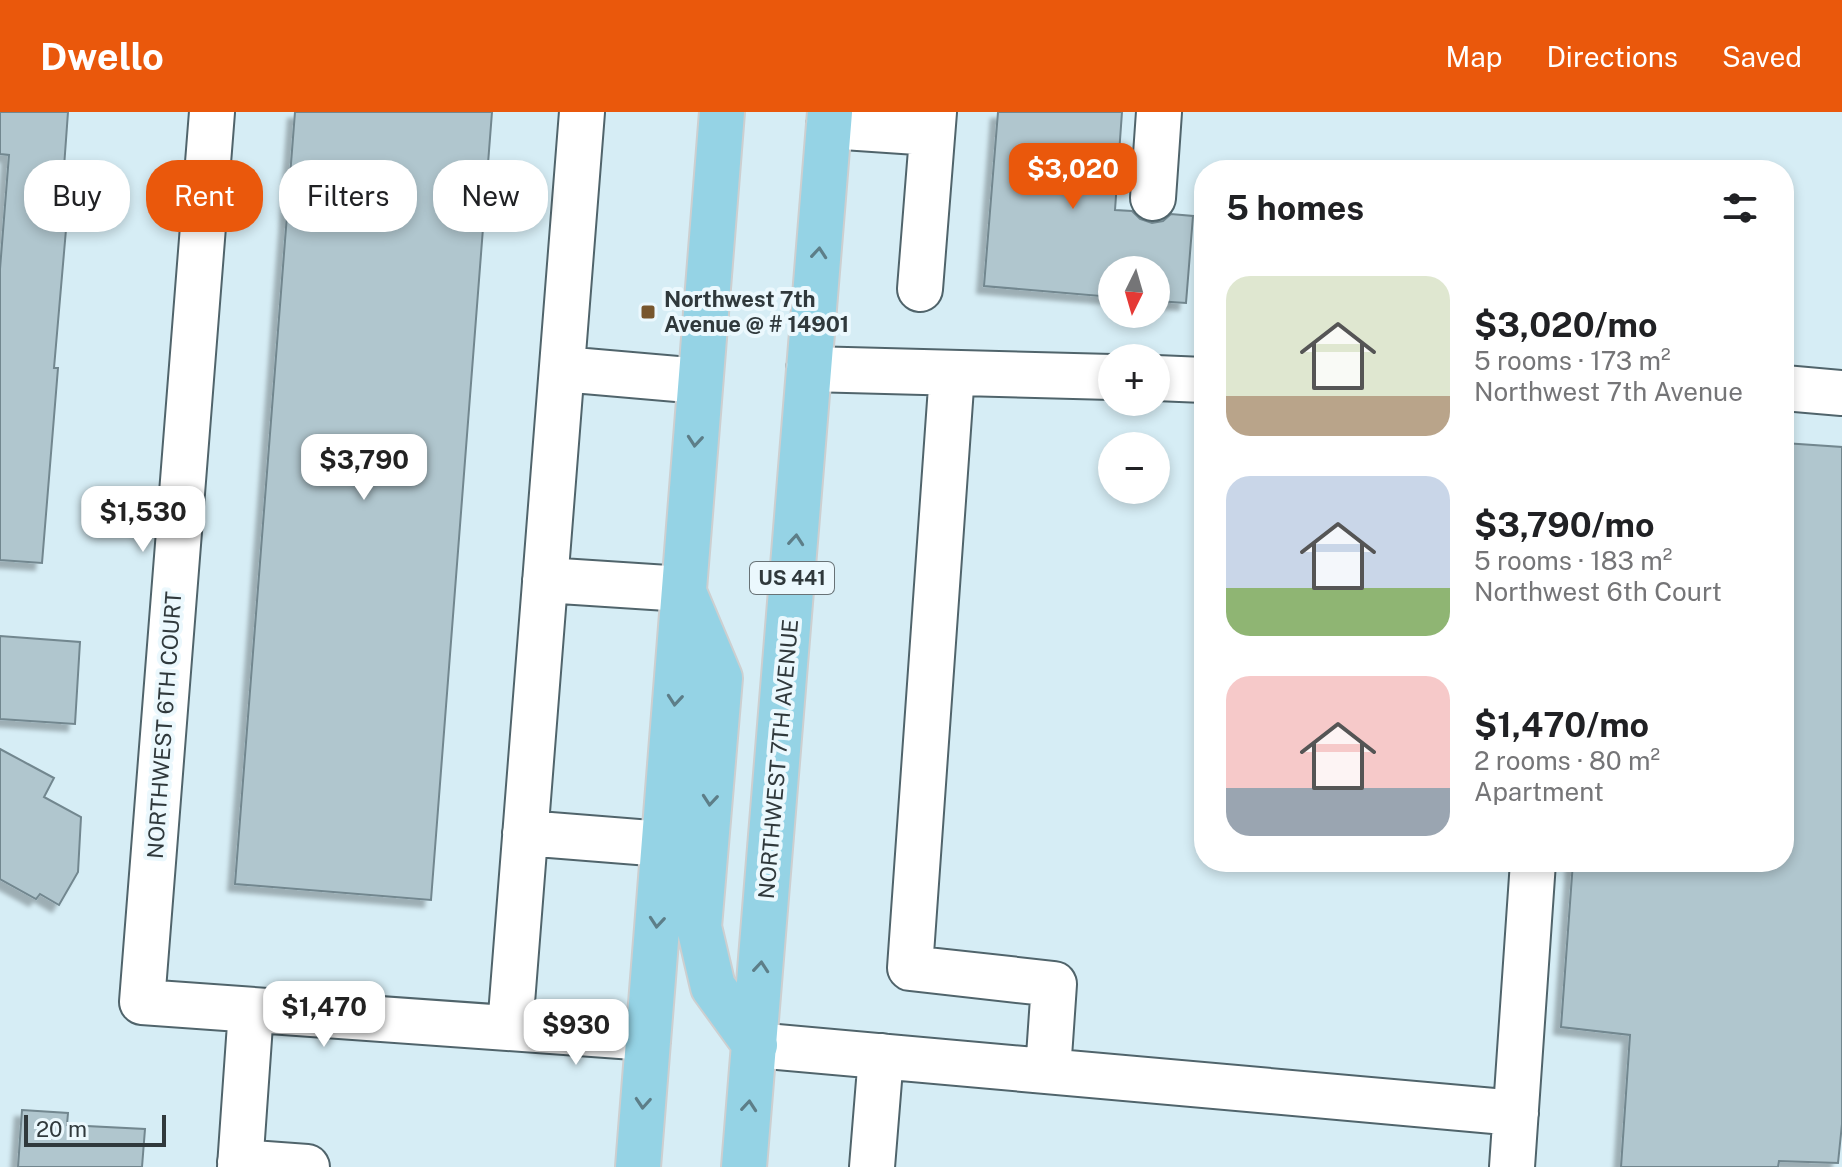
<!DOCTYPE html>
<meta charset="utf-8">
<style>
:root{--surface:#fff;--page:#f2f2f2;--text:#202124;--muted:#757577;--accent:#ea580c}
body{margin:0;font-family:"Public Sans",sans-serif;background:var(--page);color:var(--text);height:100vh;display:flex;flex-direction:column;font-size:30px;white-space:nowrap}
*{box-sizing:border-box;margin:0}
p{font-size:26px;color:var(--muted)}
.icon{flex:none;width:44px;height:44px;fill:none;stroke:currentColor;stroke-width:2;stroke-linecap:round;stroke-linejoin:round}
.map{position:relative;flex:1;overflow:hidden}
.side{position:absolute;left:1194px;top:48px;width:600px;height:712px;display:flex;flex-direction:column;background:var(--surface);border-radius:32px;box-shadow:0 4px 12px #0003}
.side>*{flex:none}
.banner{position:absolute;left:24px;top:48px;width:760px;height:72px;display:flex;gap:16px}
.needle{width:52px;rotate:185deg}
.fabs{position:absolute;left:1098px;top:144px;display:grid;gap:16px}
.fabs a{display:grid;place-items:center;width:72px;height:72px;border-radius:50%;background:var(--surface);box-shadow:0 4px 12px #0003;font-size:40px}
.scale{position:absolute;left:24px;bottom:20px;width:142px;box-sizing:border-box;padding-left:8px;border:4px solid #30393c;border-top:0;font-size:22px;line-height:28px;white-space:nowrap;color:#30393c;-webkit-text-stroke:6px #ebf8fd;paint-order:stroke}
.price{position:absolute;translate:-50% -68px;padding:0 18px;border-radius:16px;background:#fff;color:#222;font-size:26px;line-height:52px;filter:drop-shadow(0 2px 4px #0008)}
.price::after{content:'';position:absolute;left:50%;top:48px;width:24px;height:18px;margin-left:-12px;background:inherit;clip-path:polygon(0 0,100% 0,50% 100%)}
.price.on{background:var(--accent);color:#fff}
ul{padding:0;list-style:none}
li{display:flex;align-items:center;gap:24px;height:200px;padding:0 32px}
li span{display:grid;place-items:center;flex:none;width:224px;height:160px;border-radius:24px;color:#555}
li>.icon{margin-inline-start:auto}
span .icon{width:96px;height:96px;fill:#fffc;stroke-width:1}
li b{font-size:34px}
h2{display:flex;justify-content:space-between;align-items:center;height:96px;padding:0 32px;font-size:34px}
.tag{padding:0 28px;border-radius:32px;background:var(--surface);box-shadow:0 4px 12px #0003;font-size:28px;line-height:72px}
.tag.on{background:var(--accent);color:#fff}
header{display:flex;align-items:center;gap:48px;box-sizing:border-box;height:112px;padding:0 40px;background:var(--accent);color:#fff}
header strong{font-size:38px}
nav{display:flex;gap:44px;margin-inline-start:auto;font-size:28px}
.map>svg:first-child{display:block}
.building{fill:#b0c6ce;stroke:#72878f;stroke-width:2;filter:url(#shadow)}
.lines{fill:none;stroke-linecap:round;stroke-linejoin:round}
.minor-casing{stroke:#50646b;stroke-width:48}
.major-casing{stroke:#cdcfd0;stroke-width:48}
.minor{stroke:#fff;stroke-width:44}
.major{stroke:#95d3e5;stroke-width:44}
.oneway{stroke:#5d7e88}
.poi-dot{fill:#77562d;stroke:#ebf8fd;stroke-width:3}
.labels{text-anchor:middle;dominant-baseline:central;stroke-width:8;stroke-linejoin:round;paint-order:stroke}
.shield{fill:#ebf8fd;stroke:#687276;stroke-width:2}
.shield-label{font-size:20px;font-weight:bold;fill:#30393c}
.poi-label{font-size:22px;font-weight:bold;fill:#30393c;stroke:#ebf8fd;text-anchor:start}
.street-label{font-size:22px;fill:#30393c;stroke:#ebf8fd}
</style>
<header>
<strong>Dwello</strong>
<nav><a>Map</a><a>Directions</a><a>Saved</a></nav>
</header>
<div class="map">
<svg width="1842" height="1055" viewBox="0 0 1842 1055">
<defs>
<filter id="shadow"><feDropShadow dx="-7" dy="7" stdDeviation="2" flood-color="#0004"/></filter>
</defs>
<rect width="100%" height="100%" fill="#d6edf5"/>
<path class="building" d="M0 0H68L62 83H69L54 256H58L42 451 0 448V157L9 43 0 42Z
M295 0H492L431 788 235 772Z
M998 0H1122L1115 98 1132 99 1140 107 1152 111 1163 109 1171 102 1193 104 1186 191 1156 189V158H1112V185L984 174Z
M1784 331 1842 335V1012L1838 1051 1779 1049 1778 1055H1621L1630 923 1561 915 1573 750H1784Z
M0 524 80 530 75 612 0 607Z
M0 637 54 666 44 685 81 705 78 760 59 793 40 782 36 787 0 767Z
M22 998 68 1001 67 1013 145 1017 142 1055H18Z"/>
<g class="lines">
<g class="minor-casing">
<path id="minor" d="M212 0 142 890 648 926
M829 14 932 21
M1153 86 1159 0
M920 177 934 0
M562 257 700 269
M809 257 1112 265
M952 261 910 856 1054 872 1048 959
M1156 266 1204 268
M1784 276 1842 281
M545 468 683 477
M525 721 663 732
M510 916 582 0
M755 933 1516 1001
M240 1050 307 1055
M240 1055 251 898
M872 1055 881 944
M1512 1055 1533 750"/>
</g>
<g class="major-casing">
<path id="major" d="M686 485 720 566 699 815 713 875 755 933
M638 1055 722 0
M744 1055 830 0"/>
</g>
<use href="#minor" class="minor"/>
<use href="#major" class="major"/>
</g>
<defs><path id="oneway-chevron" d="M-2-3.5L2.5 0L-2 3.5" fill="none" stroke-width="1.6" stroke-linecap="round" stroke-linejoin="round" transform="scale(2)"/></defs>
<g class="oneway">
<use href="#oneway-chevron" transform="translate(819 141) rotate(-85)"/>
<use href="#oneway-chevron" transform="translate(695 329) rotate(95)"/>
<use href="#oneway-chevron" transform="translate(796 428) rotate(-85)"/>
<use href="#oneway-chevron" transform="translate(675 588) rotate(95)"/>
<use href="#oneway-chevron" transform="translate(710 688) rotate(95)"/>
<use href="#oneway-chevron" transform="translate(657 810) rotate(95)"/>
<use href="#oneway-chevron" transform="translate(761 855) rotate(-85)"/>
<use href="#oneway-chevron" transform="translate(643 991) rotate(94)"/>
<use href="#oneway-chevron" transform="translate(749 994) rotate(-85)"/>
</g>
<rect class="poi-dot" x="640" y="192" width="16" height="16" rx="4"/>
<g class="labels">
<rect class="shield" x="750" y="450" width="84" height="32" rx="6"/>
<g class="shield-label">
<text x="792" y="466">US 441</text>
</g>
<g class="poi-label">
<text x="664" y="187">Northwest 7th<tspan x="664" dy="25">Avenue @ # 14901</tspan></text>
</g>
<g class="street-label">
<text transform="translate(164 613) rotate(-86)">NORTHWEST 6TH COURT</text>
<text transform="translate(778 647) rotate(-85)">NORTHWEST 7TH AVENUE</text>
</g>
</g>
</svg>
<div class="fabs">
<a><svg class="needle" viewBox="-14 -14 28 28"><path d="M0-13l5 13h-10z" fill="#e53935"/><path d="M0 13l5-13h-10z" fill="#757577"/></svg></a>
<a>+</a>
<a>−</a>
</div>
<div class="scale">20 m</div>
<b class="price on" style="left:1073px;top:99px">$3,020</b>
<b class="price" style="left:364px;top:390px">$3,790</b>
<b class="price" style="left:143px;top:442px">$1,530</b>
<b class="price" style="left:324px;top:937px">$1,470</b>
<b class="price" style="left:576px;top:955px">$930</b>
<div class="banner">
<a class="tag">Buy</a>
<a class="tag on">Rent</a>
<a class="tag">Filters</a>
<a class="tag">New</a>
</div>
<section class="side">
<h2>5 homes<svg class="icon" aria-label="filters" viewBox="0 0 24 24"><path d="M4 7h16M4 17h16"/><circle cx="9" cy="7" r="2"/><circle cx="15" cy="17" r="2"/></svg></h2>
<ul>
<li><span style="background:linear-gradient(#dfe7d0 75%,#b9a48a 0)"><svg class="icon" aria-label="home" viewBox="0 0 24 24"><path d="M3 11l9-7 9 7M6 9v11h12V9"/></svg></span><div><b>$3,020/mo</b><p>5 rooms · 173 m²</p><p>Northwest 7th Avenue</p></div></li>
<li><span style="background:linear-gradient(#c9d6e8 70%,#8fb573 0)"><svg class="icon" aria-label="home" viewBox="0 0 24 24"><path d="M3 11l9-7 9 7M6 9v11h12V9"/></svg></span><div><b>$3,790/mo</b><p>5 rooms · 183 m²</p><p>Northwest 6th Court</p></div></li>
<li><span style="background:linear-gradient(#f6c9c9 70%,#9aa5b1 0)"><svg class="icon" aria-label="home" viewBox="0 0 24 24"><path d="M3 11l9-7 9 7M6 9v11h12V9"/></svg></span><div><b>$1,470/mo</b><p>2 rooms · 80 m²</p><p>Apartment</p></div></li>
</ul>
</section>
</div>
